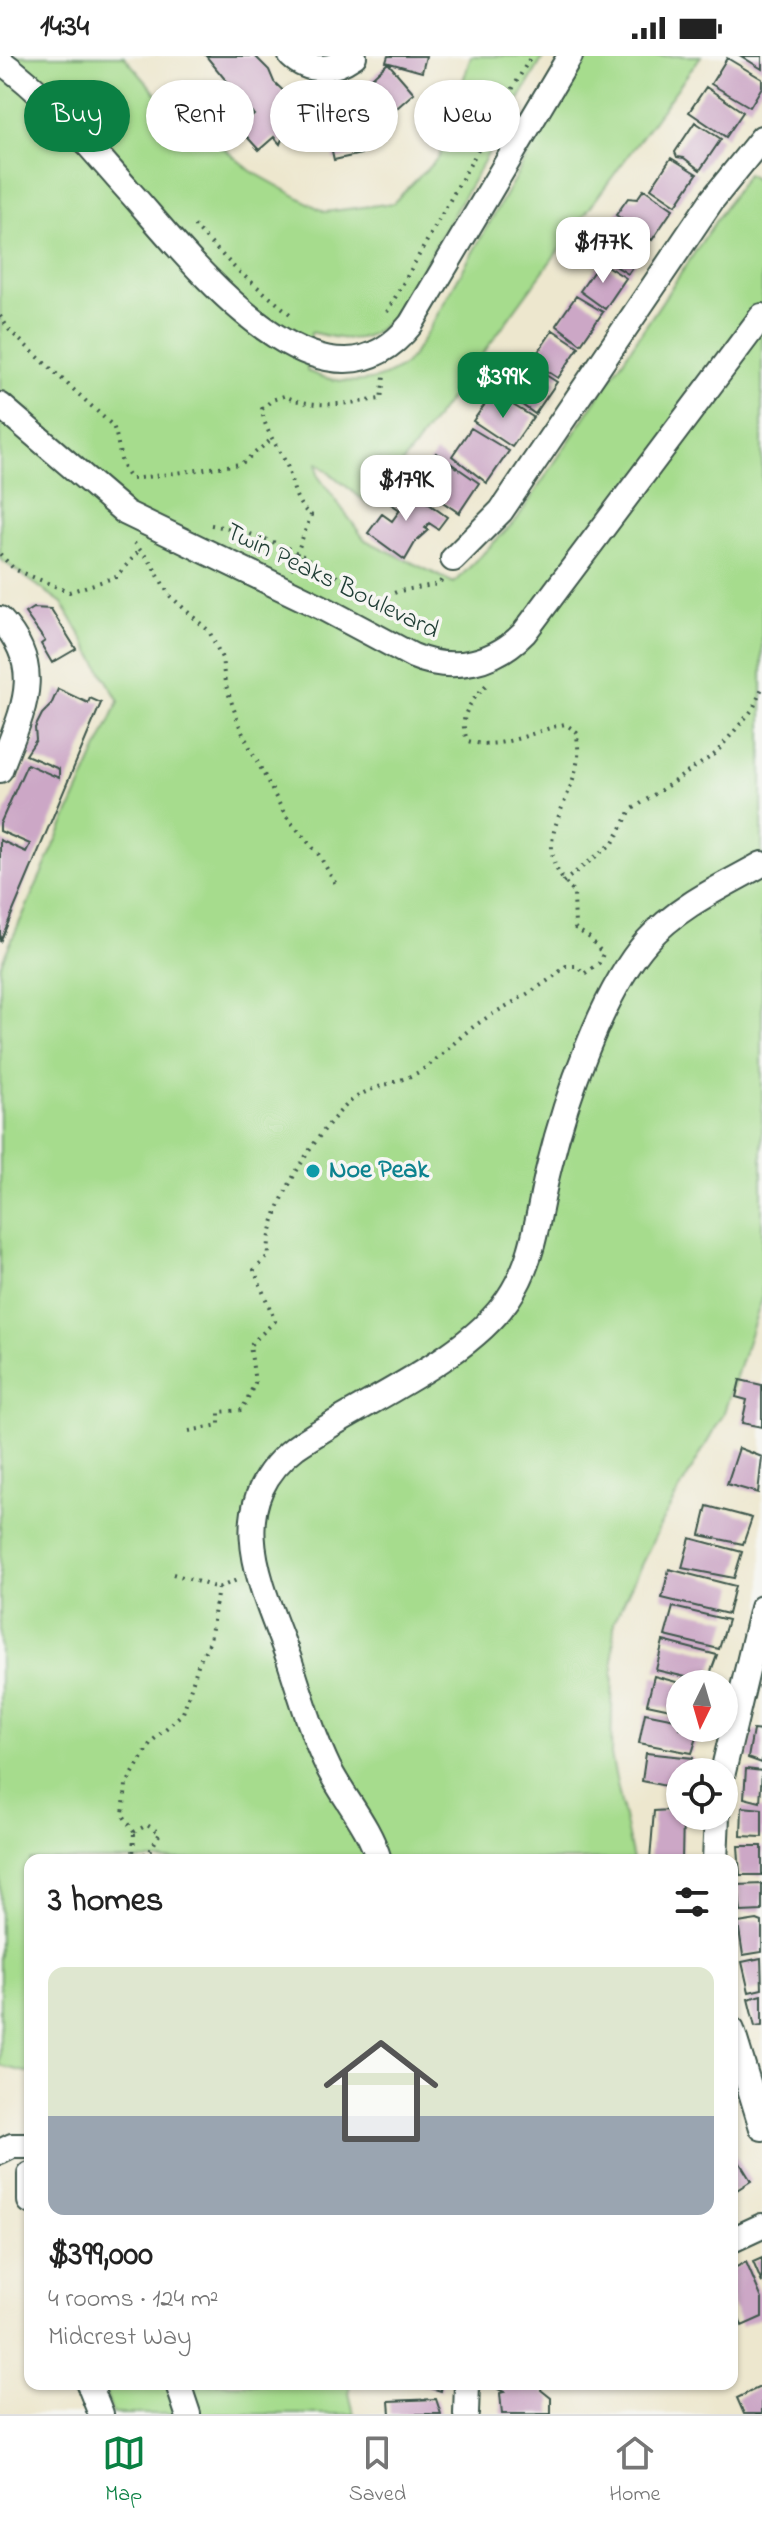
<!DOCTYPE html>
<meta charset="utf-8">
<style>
:root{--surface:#fff;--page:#f2f2f2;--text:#222;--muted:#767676;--line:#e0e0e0;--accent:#0b8043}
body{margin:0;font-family:"Indie Flower",sans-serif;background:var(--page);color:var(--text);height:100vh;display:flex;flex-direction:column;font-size:30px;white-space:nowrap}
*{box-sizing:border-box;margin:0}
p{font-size:26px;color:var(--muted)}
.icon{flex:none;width:44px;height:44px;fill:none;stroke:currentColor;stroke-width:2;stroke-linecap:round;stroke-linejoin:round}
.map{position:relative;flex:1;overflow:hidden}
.panel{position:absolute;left:24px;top:1798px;width:714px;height:536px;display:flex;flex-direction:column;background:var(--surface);border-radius:16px;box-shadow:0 2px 6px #0004}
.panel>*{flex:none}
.banner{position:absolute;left:24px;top:24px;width:714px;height:72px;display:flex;gap:16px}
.needle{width:52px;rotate:185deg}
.tools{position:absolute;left:666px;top:1614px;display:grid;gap:16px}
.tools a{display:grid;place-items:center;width:72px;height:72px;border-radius:50%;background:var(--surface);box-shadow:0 2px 6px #0004;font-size:40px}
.price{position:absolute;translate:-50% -68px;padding:0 18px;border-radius:16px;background:#fff;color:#222;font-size:26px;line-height:52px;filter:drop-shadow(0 2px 4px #0008)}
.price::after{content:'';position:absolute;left:50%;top:48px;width:24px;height:18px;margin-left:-12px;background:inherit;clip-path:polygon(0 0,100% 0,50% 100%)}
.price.active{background:var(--accent);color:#fff}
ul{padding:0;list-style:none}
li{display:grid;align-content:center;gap:16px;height:424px;padding:0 24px}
li span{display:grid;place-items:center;height:248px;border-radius:16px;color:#555}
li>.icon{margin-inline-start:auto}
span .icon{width:144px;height:144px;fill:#fffc;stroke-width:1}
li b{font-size:34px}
h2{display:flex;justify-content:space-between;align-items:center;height:96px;padding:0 24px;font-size:34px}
.tag{padding:0 28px;border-radius:36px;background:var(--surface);box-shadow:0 2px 6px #0004;font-size:28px;line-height:72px}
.tag.active{background:var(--accent);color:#fff}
.status{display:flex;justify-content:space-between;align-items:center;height:56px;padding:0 40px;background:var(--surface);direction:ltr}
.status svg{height:22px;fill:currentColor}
.tab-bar{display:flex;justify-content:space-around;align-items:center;height:112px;border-top:2px solid var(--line);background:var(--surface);font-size:22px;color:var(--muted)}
.tab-bar a{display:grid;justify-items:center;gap:4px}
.tab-bar .active{color:var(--accent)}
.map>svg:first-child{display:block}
.green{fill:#a6dc8d;stroke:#628c60;stroke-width:2}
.building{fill:#cca7c6}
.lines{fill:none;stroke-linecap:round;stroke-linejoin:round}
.minor-casing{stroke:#3e564b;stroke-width:28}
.path{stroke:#3e564b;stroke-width:4;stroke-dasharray:2 6;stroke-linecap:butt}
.minor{stroke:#fff;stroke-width:24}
.culture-dot{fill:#0f9aa8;stroke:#f6f6f2;stroke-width:3}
.labels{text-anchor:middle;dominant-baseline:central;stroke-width:7;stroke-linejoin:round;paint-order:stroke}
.street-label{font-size:26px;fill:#1f3d34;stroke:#f6f6f2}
.culture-label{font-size:26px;font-weight:bold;fill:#0d838f;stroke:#f6f6f2;text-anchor:start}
</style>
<div class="status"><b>14:34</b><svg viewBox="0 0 49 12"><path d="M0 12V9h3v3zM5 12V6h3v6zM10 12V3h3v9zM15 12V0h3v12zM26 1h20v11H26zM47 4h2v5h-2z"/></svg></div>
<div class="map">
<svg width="762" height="2358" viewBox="0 0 762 2358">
<rect width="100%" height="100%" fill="#f6f6f2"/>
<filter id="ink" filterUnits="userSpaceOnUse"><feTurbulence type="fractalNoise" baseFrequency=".0125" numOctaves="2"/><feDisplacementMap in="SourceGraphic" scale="16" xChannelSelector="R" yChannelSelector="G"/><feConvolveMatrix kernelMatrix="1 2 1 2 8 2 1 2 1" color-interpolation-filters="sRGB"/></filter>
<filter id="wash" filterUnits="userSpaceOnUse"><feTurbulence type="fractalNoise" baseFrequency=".006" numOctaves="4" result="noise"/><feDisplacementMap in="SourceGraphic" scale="32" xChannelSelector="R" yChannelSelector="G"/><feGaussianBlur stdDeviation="1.8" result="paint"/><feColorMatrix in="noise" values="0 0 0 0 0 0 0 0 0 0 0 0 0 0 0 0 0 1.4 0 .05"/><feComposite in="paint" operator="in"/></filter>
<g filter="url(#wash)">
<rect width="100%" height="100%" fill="#ede7ce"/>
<path class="green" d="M0 0H124L154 35 251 115 325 156 393 147 439 101 471 0H544L398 255C370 289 351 286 311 276L307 315C337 329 375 331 404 309 413 302 420 287 427 277L584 0H701L371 450 317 407 318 420 365 484 454 527 517 463 747 118 762 128V1243L723 1359 664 1461 614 1566 611 1699 633 1804H30V2017L0 2010V910L119 645 62 547 0 503Z
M103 2328H351L349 2337 354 2358H112Z"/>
<g id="blocks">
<path class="building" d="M206 0H255L269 14 274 26 295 46 287 53 292 59 280 88 274 81 259 94 239 72 254 59Z
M388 0H426L422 16 386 6Z
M741 0H762V13Z
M727 2 762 23V31L750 51 711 28Z
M388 7 414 37 374 72 349 43Z
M706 31 743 56 726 81 689 56Z
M348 41 361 98 334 104 330 86 305 92 297 56Z
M695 66 721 83 700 114 684 102 677 101 675 96Z
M671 102 697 118 676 149 651 132Z
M644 133 673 153 652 184 616 159 628 142 637 143Z
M624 170 649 187 628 218 603 202 597 189 605 178 618 180Z
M600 206 626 222 605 253 580 235Z
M576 240 603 256 581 288 556 269Z
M553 274 579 291 558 322 532 305Z
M528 308 557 326 535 358 507 338Z
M493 337 533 361 512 391 473 365Z
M471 372 509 395 487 427 452 400Z
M436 397 479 427 459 457 415 427Z
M404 430 447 461 438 473 429 467 425 472 428 474 416 485 405 504 368 477 382 458 392 465 400 454 391 448Z
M33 552 51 553 76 593 52 607 41 588 45 585 25 557Z
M58 633 88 647 90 642 101 647 0 886V784L26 796 30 788 0 775V768L27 708 59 722V713L26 699 36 684 35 672 42 658 51 649Z
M740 1324 762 1329V1371L742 1367 747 1344 736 1341Z
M739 1392 762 1401 758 1437 727 1428Z
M707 1450 752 1462 743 1488 700 1479Z
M690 1482 742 1496 734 1522 682 1512Z
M669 1513 735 1530 728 1558 662 1542Z
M673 1551 728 1564 719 1593 665 1580Z
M663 1585 717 1599 707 1626 656 1614Z
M654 1620 680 1627V1655L647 1648Z
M645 1657 680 1664V1672H700L692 1697 639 1687Z
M753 1674 762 1675V1707L748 1702Z
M646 1697 693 1702 691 1716H680V1733L642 1725Z
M746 1713 762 1715 760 1746 744 1742Z
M742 1751 762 1753V1781L741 1780Z
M671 1754 683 1760 682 1804H650L654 1755Z
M738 1790H762V1819H740Z
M762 1828V1855L741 1856 738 1829Z
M757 1864 762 1866V1896L743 1899 738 1867Z
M761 1902 762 1933 749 1936 742 1906Z
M762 1939V1970L755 1971 748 1943Z
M732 2094 751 2125 732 2137Z
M762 2202V2227L753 2206Z
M746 2206 762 2243V2261L742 2270 732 2247V2213Z
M417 2328H442L441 2335Z
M500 2328H543L541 2334 551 2342V2358H502L500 2337 504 2336 498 2333Z
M762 2330V2358H744L737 2342Z
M436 2343 441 2358H390L389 2345Z"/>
</g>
</g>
<g filter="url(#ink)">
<use href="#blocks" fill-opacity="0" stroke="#3e564b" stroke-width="2"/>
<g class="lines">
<g class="minor-casing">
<path id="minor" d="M291 0C310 18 334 14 354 0
M0 5C50 41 88 89 129 135 186 198 322 381 411 268L570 0
M0 349 126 457 321 551 413 600C453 617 495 607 524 577L762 260
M453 503 501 455 712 144 762 82
M0 563C48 614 21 657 0 714
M723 1716 762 1552
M379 1804C369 1770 345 1744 329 1713 312 1678 301 1640 289 1603 262 1530 219 1450 296 1391 359 1347 466 1305 508 1243 536 1202 537 1158 549 1111 565 1045 602 936 647 885 678 850 723 830 762 808
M715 1804 717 1760
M732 1974 762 2072
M0 2096 12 2090H30
M30 2119V2145
M732 2184 762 2170
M89 2328 101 2358
M178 2328 188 2358
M466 2358 467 2328"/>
</g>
<path class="path" d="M194 170 237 214 290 258
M387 256 531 0
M0 260 10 275 113 370C121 388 117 409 131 423
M132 423 241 408 272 383
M211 469C288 482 328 513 389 559
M134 487 150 505 169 539 209 575 222 602 225 627 241 674 285 759 319 799 337 830
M0 498 14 513 69 536 116 521 139 495
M291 513 311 459C292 446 294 426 286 407 277 389 264 374 262 353L272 344 284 340C315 354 348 347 381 343L384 320
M378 552 382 542 399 535 439 528 442 523
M563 826 613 787 631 754 715 698 753 653 762 632
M189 1375 219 1369V1356L242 1354 255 1327 250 1289 275 1265 254 1214 269 1200C263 1158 318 1073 350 1046 371 1028 398 1029 422 1014 439 1003 453 987 469 974 499 951 538 936 566 910H577L584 918 599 907 603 898 590 882 575 872 574 836C525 789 572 752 578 701 579 693 577 684 577 676L565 668C532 675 502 695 468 685 456 661 472 644 488 627
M173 1518 218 1532 237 1524
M134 1776 123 1759 126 1729 151 1686 183 1657 199 1606 210 1585 218 1532
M134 1776 147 1769 160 1777 149 1797 134 1801
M133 1804 134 1776"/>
<use href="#minor" class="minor"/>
</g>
</g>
<circle class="culture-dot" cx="313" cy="1115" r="8"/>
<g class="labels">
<g class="street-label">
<text transform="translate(332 526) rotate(26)">Twin Peaks Boulevard</text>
</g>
<g class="culture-label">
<text x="329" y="1115">Noe Peak</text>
</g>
</g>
</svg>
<div class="tools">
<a><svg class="needle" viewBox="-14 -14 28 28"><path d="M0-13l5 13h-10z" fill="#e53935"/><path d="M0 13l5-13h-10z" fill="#767676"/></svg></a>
<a><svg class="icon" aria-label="locate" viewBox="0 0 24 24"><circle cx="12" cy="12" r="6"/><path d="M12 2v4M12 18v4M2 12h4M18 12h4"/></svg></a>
</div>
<b class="price" style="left:603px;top:229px">$177K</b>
<b class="price active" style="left:503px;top:364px">$399K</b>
<b class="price" style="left:406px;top:467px">$179K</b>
<div class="banner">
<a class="tag active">Buy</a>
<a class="tag">Rent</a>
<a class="tag">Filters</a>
<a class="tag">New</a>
</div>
<section class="panel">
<h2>3 homes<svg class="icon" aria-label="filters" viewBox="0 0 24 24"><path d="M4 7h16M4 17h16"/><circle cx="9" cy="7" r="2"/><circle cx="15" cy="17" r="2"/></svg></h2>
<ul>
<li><span style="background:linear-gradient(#dfe7d0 60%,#9aa5b1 0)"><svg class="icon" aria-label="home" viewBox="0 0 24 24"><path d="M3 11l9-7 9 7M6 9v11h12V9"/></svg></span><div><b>$399,000</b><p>4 rooms · 124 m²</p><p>Midcrest Way</p></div></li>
</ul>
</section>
</div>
<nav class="tab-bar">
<a class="active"><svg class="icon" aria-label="map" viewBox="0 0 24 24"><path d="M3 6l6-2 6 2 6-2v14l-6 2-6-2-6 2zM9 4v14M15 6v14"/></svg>Map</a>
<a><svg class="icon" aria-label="saved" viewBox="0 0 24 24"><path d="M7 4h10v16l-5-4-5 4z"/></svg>Saved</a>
<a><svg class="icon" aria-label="home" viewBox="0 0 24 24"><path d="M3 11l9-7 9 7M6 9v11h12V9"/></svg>Home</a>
</nav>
